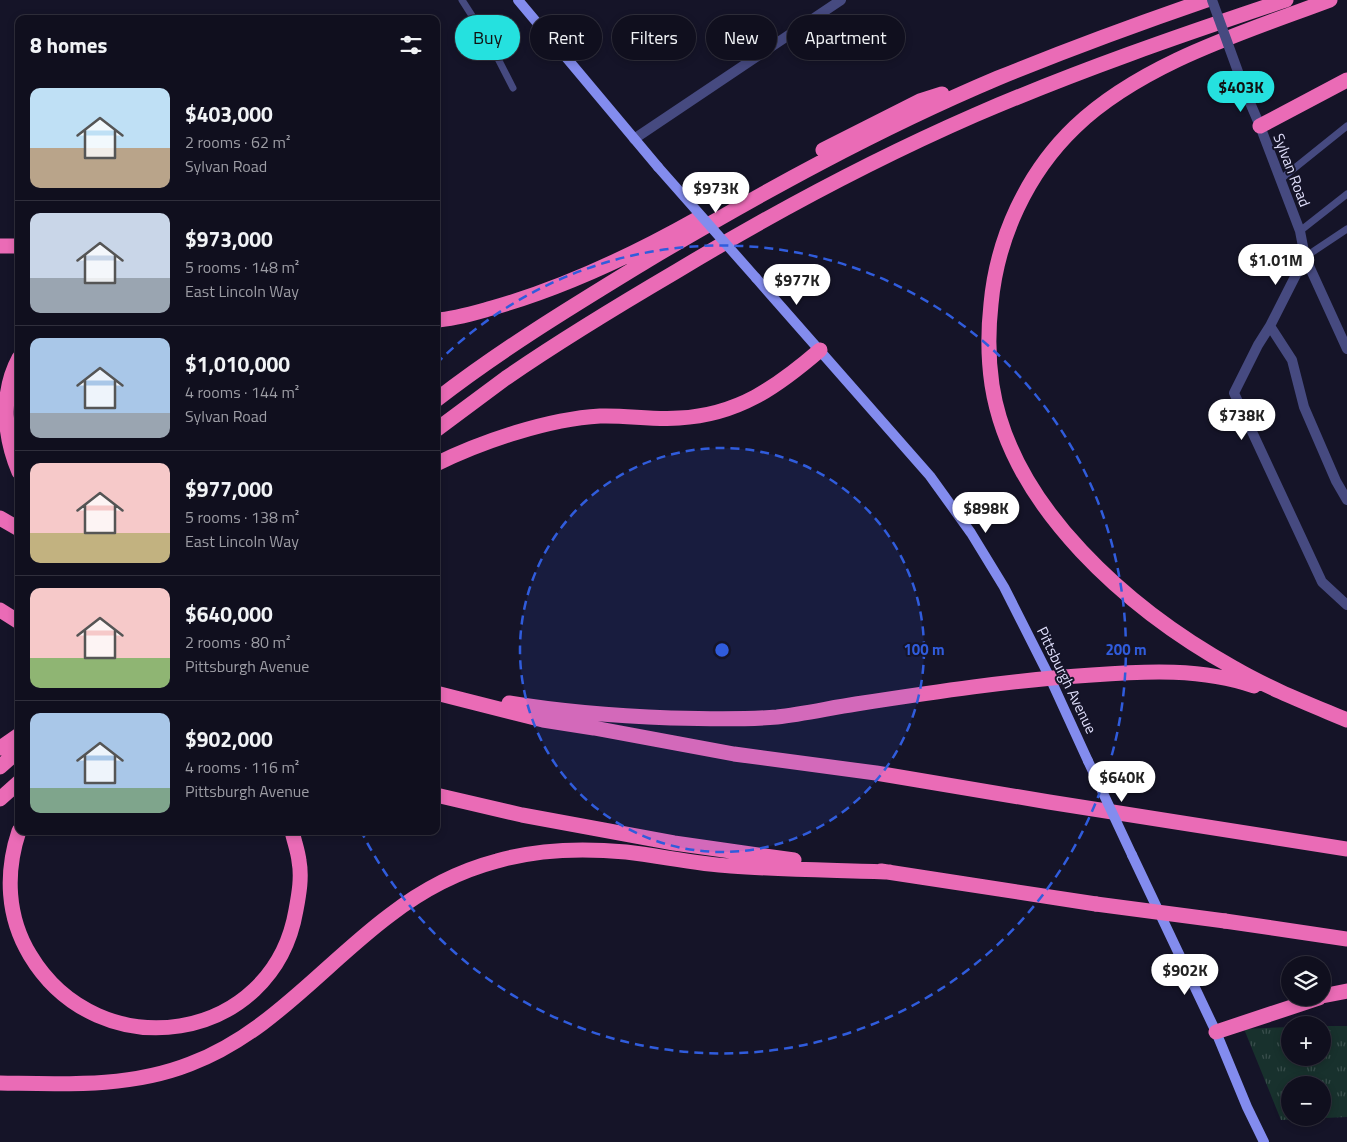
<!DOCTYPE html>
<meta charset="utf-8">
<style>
:root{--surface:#100f1e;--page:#191827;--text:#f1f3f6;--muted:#9c9ca4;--line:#302f3c;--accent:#25e1df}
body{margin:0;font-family:"Titillium Web",sans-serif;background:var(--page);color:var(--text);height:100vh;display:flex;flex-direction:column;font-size:19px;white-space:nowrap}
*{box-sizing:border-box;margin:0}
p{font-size:16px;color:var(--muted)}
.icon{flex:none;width:28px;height:28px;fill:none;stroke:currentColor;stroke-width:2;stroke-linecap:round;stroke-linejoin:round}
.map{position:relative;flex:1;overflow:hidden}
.panel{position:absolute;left:15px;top:15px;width:425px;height:820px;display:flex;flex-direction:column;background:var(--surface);border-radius:10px;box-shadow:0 2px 8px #0003,0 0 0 1px var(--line)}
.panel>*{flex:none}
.hud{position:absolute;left:455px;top:15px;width:475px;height:45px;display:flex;gap:10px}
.buttons{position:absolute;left:1281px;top:956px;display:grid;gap:10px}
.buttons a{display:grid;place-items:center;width:50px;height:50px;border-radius:50%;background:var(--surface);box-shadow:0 2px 8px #0003,0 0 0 1px var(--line);font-size:25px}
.price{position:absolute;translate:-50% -42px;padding:0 11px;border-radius:18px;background:#fff;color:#222;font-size:16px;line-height:32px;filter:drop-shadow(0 1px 2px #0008)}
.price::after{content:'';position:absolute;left:50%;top:30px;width:15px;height:11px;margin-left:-8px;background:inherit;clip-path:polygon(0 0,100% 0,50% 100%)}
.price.current{background:var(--accent);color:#111}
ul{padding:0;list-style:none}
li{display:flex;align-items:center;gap:15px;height:125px;padding:0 15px}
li+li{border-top:1px solid var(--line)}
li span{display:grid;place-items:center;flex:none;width:140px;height:100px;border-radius:10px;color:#555}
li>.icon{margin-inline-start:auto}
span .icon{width:60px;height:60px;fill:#fffc;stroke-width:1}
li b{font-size:21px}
h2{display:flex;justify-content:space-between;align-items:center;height:60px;padding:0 15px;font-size:21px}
.pill{padding:0 18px;border-radius:22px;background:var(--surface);box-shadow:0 2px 8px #0003,0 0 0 1px var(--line);font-size:18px;line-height:45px}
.pill.current{background:var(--accent);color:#111}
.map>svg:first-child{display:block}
.park{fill:url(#park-tufts);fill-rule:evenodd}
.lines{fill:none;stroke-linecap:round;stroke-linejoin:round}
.service{stroke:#464a80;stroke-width:7}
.minor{stroke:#464a80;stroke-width:10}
.tertiary{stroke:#464a80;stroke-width:10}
.secondary{stroke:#838cee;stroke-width:10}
.motorway{stroke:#ea6bb6;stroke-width:15}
.tertiary-bridge{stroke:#464a80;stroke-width:10}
.secondary-bridge{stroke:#838cee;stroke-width:10}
.motorway-bridge{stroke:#ea6bb6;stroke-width:15}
.ring{fill:none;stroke:#305cdc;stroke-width:2.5;stroke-dasharray:9 6}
.labels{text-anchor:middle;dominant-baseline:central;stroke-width:4;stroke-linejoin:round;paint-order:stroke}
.street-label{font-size:15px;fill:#e0dffb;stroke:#151428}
.centre{fill:#305cdc;stroke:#151428;stroke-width:2.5}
.ring-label{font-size:15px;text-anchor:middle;font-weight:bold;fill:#305cdc;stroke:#151428;stroke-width:4;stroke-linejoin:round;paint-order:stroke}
</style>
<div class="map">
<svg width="1347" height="1142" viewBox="0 0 1347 1142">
<defs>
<pattern id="park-tufts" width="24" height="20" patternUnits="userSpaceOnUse" patternTransform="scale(1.25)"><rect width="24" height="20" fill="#18312d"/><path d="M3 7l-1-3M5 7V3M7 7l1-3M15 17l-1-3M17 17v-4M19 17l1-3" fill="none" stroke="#394e4c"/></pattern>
</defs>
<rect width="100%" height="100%" fill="#151428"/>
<path class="park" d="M1323 1026H1347V1117L1281 1120 1244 1029 1290 1027V1058H1322ZM1290 1085H1322V1118H1290Z"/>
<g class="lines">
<path class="service" d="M462 0 492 47 513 88
M1281 179 1347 126
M1300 231 1347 194
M1305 257 1347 229"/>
<path class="minor" d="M1260 126 1300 231 1305 257 1347 349
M1270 326 1305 257
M1347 500 1336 481 1304 407 1292 360 1270 326 1258 345 1234 393 1322 582 1347 605"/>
<path class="tertiary" d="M1245 91 1260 126
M634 139 841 0"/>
<path class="secondary" d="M518 0 658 167
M756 278 930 476 971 533 1004 587 1050 678 1088 761
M1132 855 1216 1032 1247 1107 1264 1142"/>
<path class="motorway" d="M1330 0C1245 32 1142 63 1075 127 1027 173 997 238 991 304 988 331 988 358 992 385 1011 508 1131 611 1234 668 1270 689 1309 704 1347 720
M1260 126 1347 80
M823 150 920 101 942 94
M0 246H19
M436 320C455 319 474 313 492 308 563 288 633 255 697 219
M19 358C0 393 4 437 19 472
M436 400C503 348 576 304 648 260 761 193 877 129 998 78 1067 50 1137 24 1207 0
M436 430C460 412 483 395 506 378 561 340 619 305 677 271 773 213 872 160 975 115 1077 71 1181 35 1286 0
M436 464C483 441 548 419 600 416 626 415 653 420 679 418 738 415 777 387 820 350
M0 518 19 529
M0 610 19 622
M436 693 543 720 594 728 734 754 876 773 1049 802 1347 849
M509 703C563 712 617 716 671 718 707 719 742 720 777 717 803 714 830 708 856 704 934 692 1013 680 1092 675 1145 671 1203 668 1254 686
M0 748 19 735
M0 767 19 750
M436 795 522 815 674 843 794 860
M0 799 19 782
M19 831C5 873 7 917 30 955 99 1070 273 1044 296 910 299 894 302 877 299 861 298 851 294 841 292 831
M881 871 1096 904
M1225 921 1347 939
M1322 996 1347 991
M1216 1032 1319 998
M0 1083C64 1084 129 1088 190 1064 270 1034 323 965 390 915 421 891 459 871 497 861 538 849 583 848 626 852 661 856 696 864 731 866 784 870 837 870 890 872"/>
<path class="tertiary-bridge" d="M1212 0 1245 91"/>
<path class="secondary-bridge" d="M658 167 756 278
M1088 761 1132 855"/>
<path class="motorway-bridge" d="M1096 904 1225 921"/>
</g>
<circle cx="722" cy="650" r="202" fill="#305cdc" fill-opacity=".12"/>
<g class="ring">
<circle cx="722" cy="650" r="202"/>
<path d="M436 364A404 404 0 1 1 362 833"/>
</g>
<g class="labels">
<g class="street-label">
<text transform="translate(1292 170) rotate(69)">Sylvan Road</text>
<text transform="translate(1067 680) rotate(64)">Pittsburgh Avenue</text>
</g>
</g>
<circle cx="722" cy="650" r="8" class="centre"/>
<g class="ring-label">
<text x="924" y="655">100 m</text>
<text x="1126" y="655">200 m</text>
</g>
</svg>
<div class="buttons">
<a><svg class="icon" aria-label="layers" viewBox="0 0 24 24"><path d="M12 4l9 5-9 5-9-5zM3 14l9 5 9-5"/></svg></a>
<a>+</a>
<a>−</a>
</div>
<b class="price current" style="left:1241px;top:113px">$403K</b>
<b class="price" style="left:716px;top:214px">$973K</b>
<b class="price" style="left:1276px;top:286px">$1.01M</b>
<b class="price" style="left:797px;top:306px">$977K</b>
<b class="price" style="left:1242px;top:441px">$738K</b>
<b class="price" style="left:986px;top:534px">$898K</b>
<b class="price" style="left:1122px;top:803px">$640K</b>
<b class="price" style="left:1185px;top:996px">$902K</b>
<div class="hud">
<a class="pill current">Buy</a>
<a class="pill">Rent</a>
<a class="pill">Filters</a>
<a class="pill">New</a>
<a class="pill">Apartment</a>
</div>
<section class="panel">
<h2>8 homes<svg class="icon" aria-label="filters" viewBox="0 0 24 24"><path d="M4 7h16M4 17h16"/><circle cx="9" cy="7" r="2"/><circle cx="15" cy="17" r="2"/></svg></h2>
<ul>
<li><span style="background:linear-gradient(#bfe0f5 60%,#b9a48a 0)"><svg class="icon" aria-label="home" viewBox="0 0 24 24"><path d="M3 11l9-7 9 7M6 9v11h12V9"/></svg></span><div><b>$403,000</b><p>2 rooms · 62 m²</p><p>Sylvan Road</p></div></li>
<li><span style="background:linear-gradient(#c9d6e8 65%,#9aa5b1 0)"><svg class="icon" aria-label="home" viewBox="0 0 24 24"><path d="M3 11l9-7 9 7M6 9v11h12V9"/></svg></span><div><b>$973,000</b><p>5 rooms · 148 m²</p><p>East Lincoln Way</p></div></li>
<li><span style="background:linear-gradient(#a9c7e8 75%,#9aa5b1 0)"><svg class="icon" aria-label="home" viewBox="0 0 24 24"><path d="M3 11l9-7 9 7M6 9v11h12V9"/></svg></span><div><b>$1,010,000</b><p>4 rooms · 144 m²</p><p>Sylvan Road</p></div></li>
<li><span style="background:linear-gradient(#f6c9c9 70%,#c2b280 0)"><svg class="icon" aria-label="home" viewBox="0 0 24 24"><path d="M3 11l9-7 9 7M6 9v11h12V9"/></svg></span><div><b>$977,000</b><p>5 rooms · 138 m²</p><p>East Lincoln Way</p></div></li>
<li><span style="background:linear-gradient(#f6c9c9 70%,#8fb573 0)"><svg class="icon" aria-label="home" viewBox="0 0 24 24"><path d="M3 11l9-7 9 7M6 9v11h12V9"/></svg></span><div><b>$640,000</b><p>2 rooms · 80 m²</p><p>Pittsburgh Avenue</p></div></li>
<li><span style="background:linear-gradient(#a9c7e8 75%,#7fa58c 0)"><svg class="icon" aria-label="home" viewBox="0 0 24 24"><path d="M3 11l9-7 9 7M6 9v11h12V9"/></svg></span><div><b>$902,000</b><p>4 rooms · 116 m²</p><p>Pittsburgh Avenue</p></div></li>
</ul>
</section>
</div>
